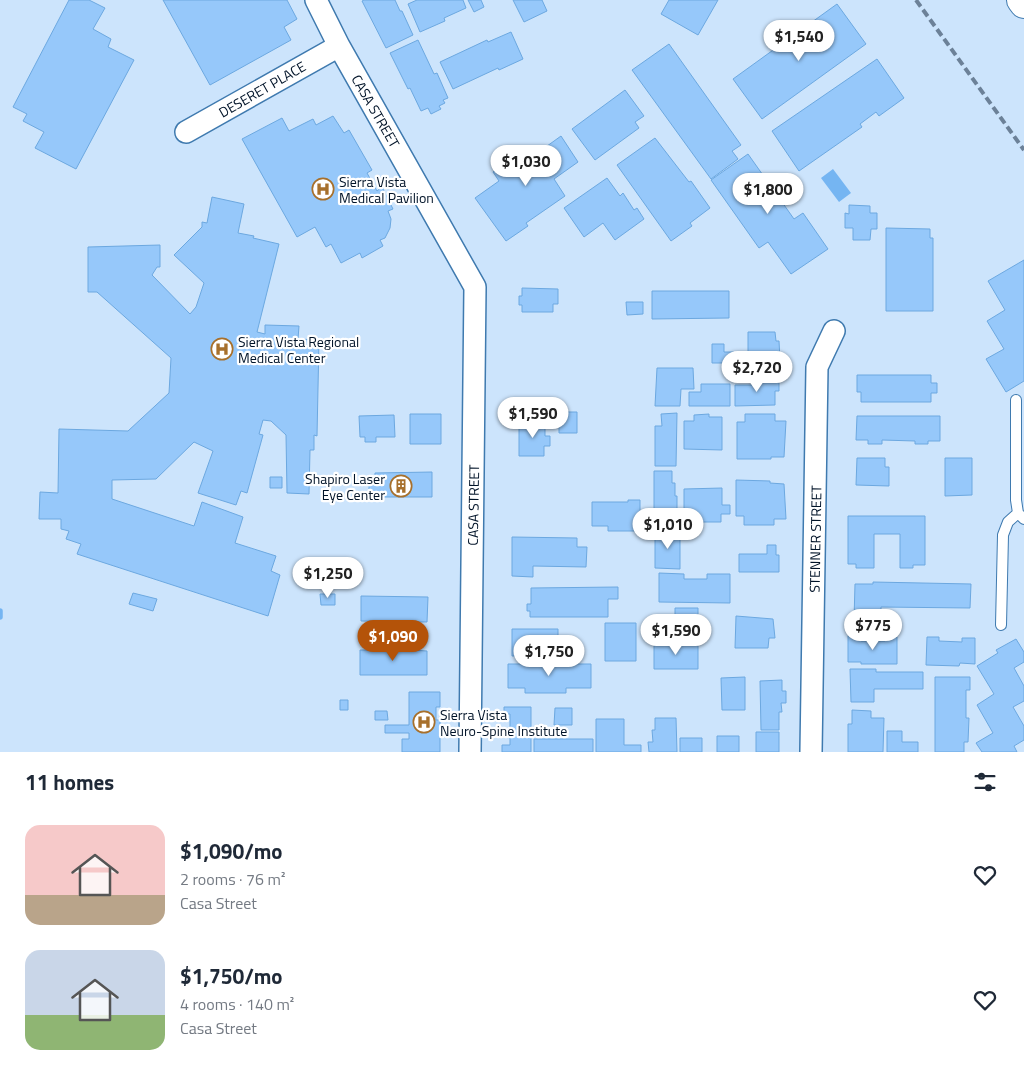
<!DOCTYPE html>
<meta charset="utf-8">
<style>
:root{--surface:#fff;--page:#f2f2f3;--text:#1f2937;--muted:#747a83;--accent:#b45309}
body{margin:0;font-family:"Titillium Web",sans-serif;background:var(--page);color:var(--text);height:100vh;display:flex;flex-direction:column;font-size:19px;white-space:nowrap}
*{box-sizing:border-box;margin:0}
p{font-size:16px;color:var(--muted)}
.icon{flex:none;width:28px;height:28px;fill:none;stroke:currentColor;stroke-width:2;stroke-linecap:round;stroke-linejoin:round}
.map{position:relative;height:752px;overflow:hidden}
.sheet{display:flex;flex-direction:column;background:var(--surface);flex:1}
.sheet>*{flex:none}
.price{position:absolute;translate:-50% -42px;padding:0 11px;border-radius:18px;background:#fff;color:#222;font-size:16px;line-height:32px;filter:drop-shadow(0 1px 2px #0008)}
.price::after{content:'';position:absolute;left:50%;top:30px;width:15px;height:11px;margin-left:-8px;background:inherit;clip-path:polygon(0 0,100% 0,50% 100%)}
.price.current{background:var(--accent);color:#fff}
ul{padding:0;list-style:none}
li{display:flex;align-items:center;gap:15px;height:125px;padding:0 25px}
li span{display:grid;place-items:center;flex:none;width:140px;height:100px;border-radius:15px;color:#555}
li>.icon{margin-inline-start:auto}
span .icon{width:60px;height:60px;fill:#fffc;stroke-width:1}
li b{font-size:21px}
h2{display:flex;justify-content:space-between;align-items:center;height:60px;padding:0 25px;font-size:21px}
.map>svg:first-child{display:block}
.water{fill:#75b5f2}
.lines{fill:none;stroke-linecap:round;stroke-linejoin:round}
.stream{stroke:#75b5f2;stroke-width:5.5}
.building{fill:#96c8fa;stroke:#6ca8e0}
.lane-casing{stroke:#3f7aaf;stroke-width:12}
.street-casing{stroke:#3f7aaf;stroke-width:24}
.secondary-casing{stroke:#3f7aaf;stroke-width:30}
.lane{stroke:#fff;stroke-width:10}
.street{stroke:#fff;stroke-width:21}
.secondary{stroke:#fff;stroke-width:28}
.rail{stroke:#6c8198;stroke-width:4;stroke-dasharray:8 4;stroke-linecap:butt}
.labels{text-anchor:middle;dominant-baseline:central;stroke-width:4.5;stroke-linejoin:round;paint-order:stroke}
.street-label{font-size:14px;fill:#001328;stroke:#fff}
.poi-label{font-size:14px;fill:#001328;stroke:#fff;text-anchor:start}
</style>
<div class="map">
<svg width="1024" height="752" viewBox="0 0 1024 752">
<rect width="100%" height="100%" fill="#cce4fc"/>
<path class="water" d="M833 169 851 193 839 202 821 178Z"/>
<g class="lines">
<path class="stream" d="M0 611V617"/>
</g>
<path class="building" d="M69 0H89L105 8 93 29 111 39 108 47 134 60 76 169 35 148 44 132 23 121 27 114 13 107Z
M163 0H287L297 19 284 27 291 40 210 85Z
M364 0H395L400 11H402L413 35 386 48 362 1Z
M417 0H463L466 8 444 18 445 21 420 32 408 4Z
M468 0H481L484 7 474 12Z
M513 0H542L547 11 524 22Z
M669 0H718L698 35 661 14Z
M837 4 866 44 762 119 733 79Z
M511 32 523 59 499 70 498 68 453 89 440 62 487 40 488 42Z
M418 40 434 74 437 73 448 98 443 100 445 103 439 106 441 109 431 114 428 108 421 111 410 88 408 89 390 53Z
M669 44 741 145 732 151 738 159 711 179 632 70Z
M877 59 904 98 879 116 876 112 860 124 862 127 799 171 772 131Z
M625 90 644 116 635 122 639 128 595 160 572 129Z
M333 116 344 133 349 130 372 170 367 173 377 191 382 187 393 209 388 211 391 219 390 228 385 238 380 240 383 246 362 258 360 253 341 263 331 244 326 247 315 227 297 237 242 139 282 118 289 131 313 119 316 125Z
M561 136 578 162 554 179 565 196 526 223 528 226 506 241 475 198 499 181 493 172 530 146 536 154Z
M655 138 689 182 691 181 710 208 690 223 692 226 671 241 617 165Z
M748 154 794 219 803 213 828 249 791 274 768 242 759 248 711 180Z
M607 178 620 196 623 193 634 210 637 208 644 219 615 240 603 223 584 237 564 208Z
M212 197 244 204 238 233 254 236 253 238 279 244 257 332 265 334V325L299 326 298 339 319 340 317 436 314 435V450H310L309 494 287 493 286 435 271 421 263 420 259 434 263 435 247 493 241 491 236 505 198 493 213 451 194 442 156 479 112 480V499L194 526 202 502 243 517 235 543 276 556 271 571 280 575 268 616 77 554 81 544 66 539 69 531 61 529V519H39L40 492 58 493 59 429 128 431 169 393 171 358 97 292H88V247L160 245V267H157L152 275 190 314 196 307 204 283 174 255 202 227V222L207 223Z
M849 205 870 206V213H877V229H871L870 240H853V228H845V213L849 214Z
M886 228 930 229V238H933V311H886Z
M1024 260V381L1006 392 986 359 1004 349 987 321 1005 310 988 281Z
M522 288 558 289V304H553V312H522V305H519V296H522Z
M652 291H729V318L652 319Z
M626 302H643V314L627 315Z
M748 332H775L776 341H779L780 360H759V364H748Z
M712 344H724V352H734V363H712Z
M657 368H693L694 389H681L680 406H655Z
M857 375H931V383H937V393H931V402H861V392H857Z
M758 379H779V391H775V405L735 406V385H758Z
M701 384H730V406H689V392H701Z
M559 412H577V433H559Z
M677 413 676 466H655V426H662L661 414Z
M410 414H441V444H410Z
M709 414V417H722V450L684 449V421H694V415Z
M745 414H775V421H786L784 457H771V459H737V422H745Z
M394 415 395 437H376V442H365V437H360L359 416Z
M857 416H940V441H928V444H915V441L882 440V444H868V440H856Z
M519 422H545V436H550V446H544V456H519Z
M857 458H885V467H889V486L856 485Z
M945 458H972V495L945 496Z
M654 471H672V483H675V496H677V523H660V511H654Z
M432 472V497H376V493H369V479H375V473Z
M270 477H282V488H270Z
M736 480 770 481V483L784 484 786 519H774V525H744V516H736Z
M722 488V505H730V514H721V522H694V515H684V489Z
M628 500H640V531H608V526H592V502H628Z
M848 516H925V565H913V568H900V534H874V568H856V564H848Z
M655 531H680V569L655 568Z
M512 537 577 538V547H587L586 567 533 566V577L512 576Z
M767 545H776V555H779V572H739V554H767Z
M659 573 684 574V579H707V574H730V603L659 602Z
M873 582 971 584 970 608 881 607V620H854L855 584H873Z
M618 587V599H608V617H530V611H527V604H531V588Z
M133 593 157 599 153 611 129 604Z
M320 594H335V605H321Z
M361 596 428 597 427 622 361 621Z
M675 608H698V635L675 636Z
M736 616 773 619 775 638H769L768 648H735Z
M605 623H636V661H605Z
M512 629H558V656H512Z
M848 636H861V641H885V636L897 637V664H861V662H848Z
M927 637H939V641L962 642V638H975V664L960 663 959 666 926 665Z
M1016 639 1024 652V662L1014 668 1024 686V701L1013 707 1024 726V740L1014 746 1017 752H982L976 743 993 733 977 705 994 694 977 666 998 653 996 650Z
M654 643H698V669H654Z
M381 648 427 651V675H360V650H381Z
M508 664H591V688H566V693H525V688H508Z
M850 669H876V672H923V689H874V702H851Z
M745 677V710H722L721 678Z
M935 677H970V690H966V718H969L968 742H964V752H935Z
M782 680V691H786V703H781L782 712H779V730H761L760 681Z
M409 692H440V707H436V720H440V752H402V739H409V733H385V725H409Z
M340 700H348V710H340Z
M504 707H531V752H502V745H510V714H504Z
M555 708H572V725H554Z
M852 710 871 711V718H884L883 752H848V724H852Z
M375 711H387L388 720H375Z
M655 718H676L677 752H649L648 742H653L652 730H655Z
M596 719H624V745H641V752H596Z
M887 731H902V742H918V752H887Z
M756 732H779V752H756Z
M717 736H739V752H717Z
M680 738H702V752H680Z
M534 739H593V752H534Z"/>
<g class="lines">
<g class="lane-casing">
<path id="lane" d="M1016 400V500L1018 513 1024 519
M1001 625 1003 535 1008 522 1018 513"/>
</g>
<g class="street-casing">
<path id="street" d="M316 0 339 46 475 287 470 752
M186 132 339 46
M811 752 817 367 834 331"/>
</g>
<g class="secondary-casing">
<path id="secondary" d="M1021 0 1024 4"/>
</g>
<use href="#lane" class="lane"/>
<use href="#street" class="street"/>
<use href="#secondary" class="secondary"/>
<path class="rail" d="M916 0 1024 150"/>
</g>
<defs>
<g id="hospital-ring" transform="scale(1.125)"><circle r="9.5" fill="#fff" stroke="#a7702c" stroke-width="1.5"/><path d="M-5-5h3v3.5h4V-5h3V5h-3V1.5h-4V5h-3Z" fill="#a7702c"/></g>
<g id="building-ring" transform="scale(1.125)"><circle r="9.5" fill="#fff" stroke="#a7702c" stroke-width="1.5"/><path d="M-4-6H4V6H1V3H-1V6H-4ZM-2.5-4.3h1.7v1.8h-1.7ZM.8-4.3h1.7v1.8H.8ZM-2.5-1h1.7V.8h-1.7ZM.8-1h1.7V.8H.8Z" fill="#a7702c"/></g>
</defs>
<g fill-rule="evenodd">
<use href="#hospital-ring" x="323" y="189"/>
<use href="#hospital-ring" x="222" y="349"/>
<use href="#building-ring" x="401" y="486"/>
<use href="#hospital-ring" x="424" y="722"/>
</g>
<g class="labels">
<g class="street-label">
<text transform="translate(262 89) rotate(-30)">DESERET PLACE</text>
<text transform="translate(376 111) rotate(60)">CASA STREET</text>
<text transform="translate(473 505) rotate(-89)">CASA STREET</text>
<text transform="translate(815 539) rotate(-89)">STENNER STREET</text>
</g>
<g class="poi-label">
<text x="339" y="181">Sierra Vista<tspan x="339" dy="16">Medical Pavilion</tspan></text>
<text x="238" y="341">Sierra Vista Regional<tspan x="238" dy="16">Medical Center</tspan></text>
<text x="385" y="478" text-anchor="end">Shapiro Laser<tspan x="385" dy="16">Eye Center</tspan></text>
<text x="440" y="714">Sierra Vista<tspan x="440" dy="16">Neuro-Spine Institute</tspan></text>
</g>
</g>
</svg>
<b class="price" style="left:799px;top:62px">$1,540</b>
<b class="price" style="left:526px;top:187px">$1,030</b>
<b class="price" style="left:768px;top:215px">$1,800</b>
<b class="price" style="left:757px;top:393px">$2,720</b>
<b class="price" style="left:533px;top:439px">$1,590</b>
<b class="price" style="left:668px;top:550px">$1,010</b>
<b class="price" style="left:328px;top:599px">$1,250</b>
<b class="price" style="left:873px;top:651px">$775</b>
<b class="price" style="left:676px;top:656px">$1,590</b>
<b class="price current" style="left:393px;top:662px">$1,090</b>
<b class="price" style="left:549px;top:677px">$1,750</b>
</div>
<section class="sheet">
<h2>11 homes<svg class="icon" aria-label="filters" viewBox="0 0 24 24"><path d="M4 7h16M4 17h16"/><circle cx="9" cy="7" r="2"/><circle cx="15" cy="17" r="2"/></svg></h2>
<ul>
<li><span style="background:linear-gradient(#f6c9c9 70%,#b9a48a 0)"><svg class="icon" aria-label="home" viewBox="0 0 24 24"><path d="M3 11l9-7 9 7M6 9v11h12V9"/></svg></span><div><b>$1,090/mo</b><p>2 rooms · 76 m²</p><p>Casa Street</p></div><svg class="icon" aria-label="heart" viewBox="0 0 24 24"><path d="M12 20l-8-8c-3-5 5-10 8-4 3-6 11-1 8 4z"/></svg></li>
<li><span style="background:linear-gradient(#c9d6e8 65%,#8fb573 0)"><svg class="icon" aria-label="home" viewBox="0 0 24 24"><path d="M3 11l9-7 9 7M6 9v11h12V9"/></svg></span><div><b>$1,750/mo</b><p>4 rooms · 140 m²</p><p>Casa Street</p></div><svg class="icon" aria-label="heart" viewBox="0 0 24 24"><path d="M12 20l-8-8c-3-5 5-10 8-4 3-6 11-1 8 4z"/></svg></li>
</ul>
</section>
